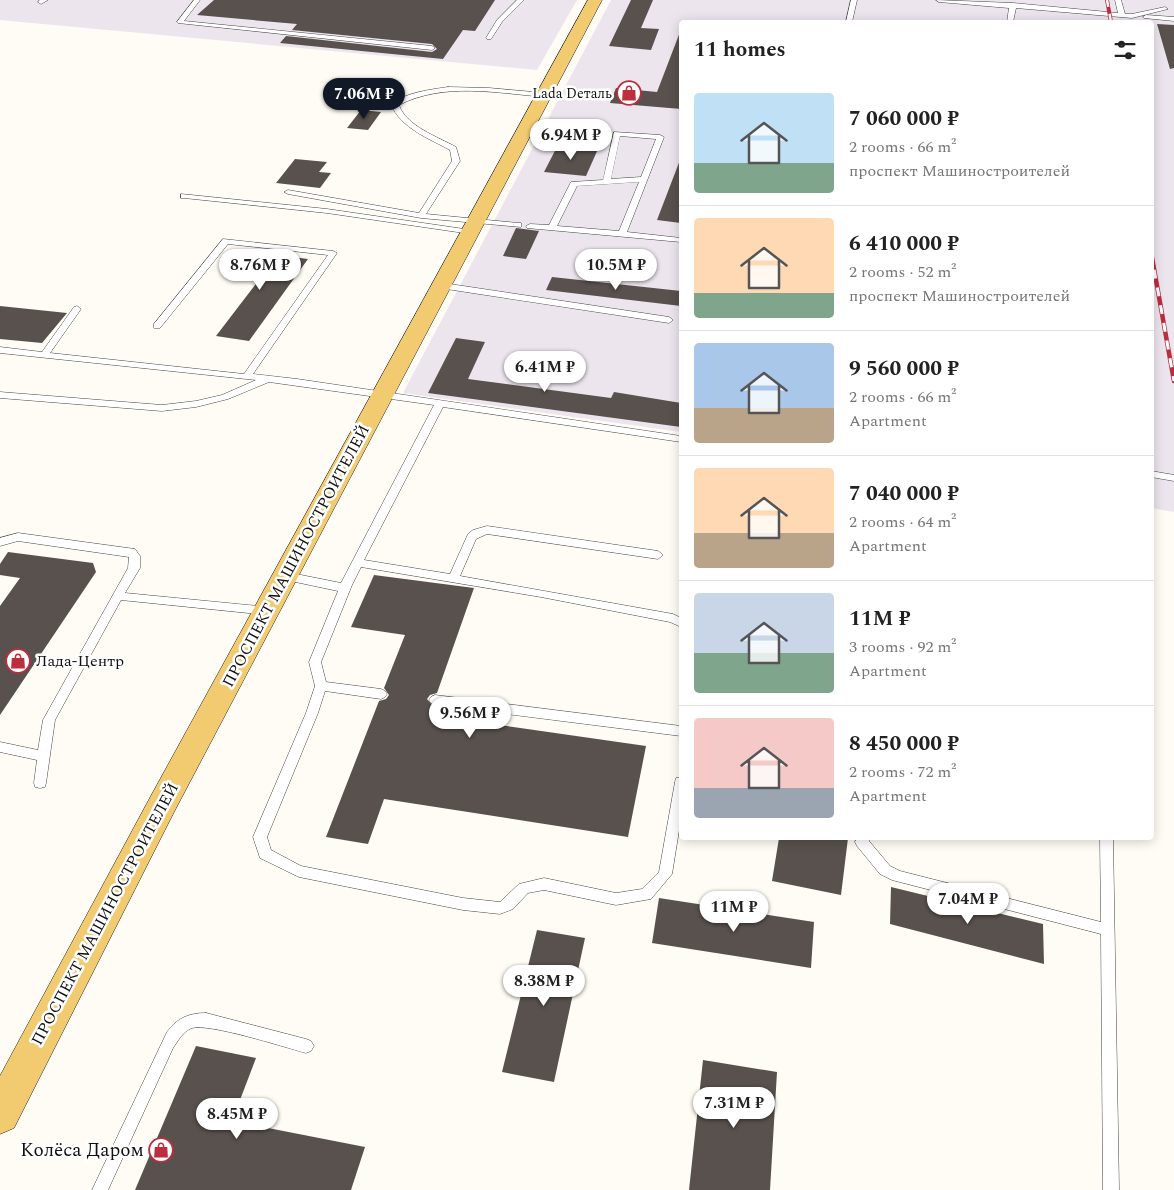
<!DOCTYPE html>
<meta charset="utf-8">
<style>
:root{--surface:#fff;--page:#f2f2f2;--text:#222;--muted:#767676;--line:#e0e0e0;--accent:#111827}
body{margin:0;font-family:Spectral,serif;background:var(--page);color:var(--text);height:100vh;display:flex;flex-direction:column;font-size:19px;white-space:nowrap}
*{box-sizing:border-box;margin:0}
p{font-size:16px;color:var(--muted)}
.icon{flex:none;width:28px;height:28px;fill:none;stroke:currentColor;stroke-width:2;stroke-linecap:round;stroke-linejoin:round}
.map{position:relative;flex:1;overflow:hidden}
.side{position:absolute;left:679px;top:20px;width:475px;height:820px;display:flex;flex-direction:column;background:var(--surface);border-radius:5px;box-shadow:0 2px 12px #0003}
.side>*{flex:none}
.price{position:absolute;translate:-50% -42px;padding:0 11px;border-radius:18px;background:#fff;color:#222;font-size:16px;line-height:32px;filter:drop-shadow(0 1px 2px #0008)}
.price::after{content:'';position:absolute;left:50%;top:30px;width:15px;height:11px;margin-left:-8px;background:inherit;clip-path:polygon(0 0,100% 0,50% 100%)}
.price.active{background:var(--accent);color:#fff}
ul{padding:0;list-style:none}
li{display:flex;align-items:center;gap:15px;height:125px;padding:0 15px}
li+li{border-top:1px solid var(--line)}
li span{display:grid;place-items:center;flex:none;width:140px;height:100px;border-radius:5px;color:#555}
li>.icon{margin-inline-start:auto}
span .icon{width:60px;height:60px;fill:#fffc;stroke-width:1}
li b{font-size:21px}
h2{display:flex;justify-content:space-between;align-items:center;height:60px;padding:0 15px;font-size:21px}
.map>svg:first-child{display:block}
.industrial{fill:#ece5ee}
.building{fill:#58514d}
.lines{fill:none;stroke-linecap:round;stroke-linejoin:round}
.lane-casing{stroke:#434343;stroke-width:1}
.primary-casing{stroke:#212121;stroke-width:1}
.lane{fill:#fff;fill-rule:evenodd}
.primary{fill:#f2cb71;fill-rule:evenodd}
.rail-far1-casing{stroke:#bb2e3d;stroke-width:4}
.rail-casing{stroke:#bb2e3d;stroke-width:4.5}
.rail-far1{stroke:#fff;stroke-width:2.5;stroke-dasharray:7;stroke-linecap:butt}
.rail{stroke:#fff;stroke-width:3;stroke-dasharray:9;stroke-linecap:butt}
.labels{text-anchor:middle;dominant-baseline:central;stroke-width:5;stroke-linejoin:round;paint-order:stroke}
.far-poi-label{font-size:14px;fill:#101010;stroke:#fff;text-anchor:end}
.street-label{font-size:16px;fill:#101010;stroke:#fff}
.poi-label{font-size:16px;fill:#101010;stroke:#fff;text-anchor:start}
.near-poi-label{font-size:19px;fill:#101010;stroke:#fff;text-anchor:end}
</style>
<div class="map">
<svg width="1174" height="1190" viewBox="0 0 1174 1190">
<rect width="100%" height="100%" fill="#fefcf4"/>
<path class="industrial" d="M0 0H577L537 70 0 20Z
M611 0H1174V512L1151 508V22H681V432L403 393Z"/>
<path class="building" d="M214 0H495L475 31 463 30 443 59 280 43 286 36 432 52 437 49 432 44 292 30 297 24 197 15Z
M631 0H653L641 28 659 29 651 50 609 46Z
M1157 24 1174 25V68L1170 69Z
M680 32 681 109 610 103 616 88 657 92Z
M361 110 381 112 368 130 347 128Z
M558 145 598 149 586 176 544 172Z
M295 159 327 162 319 172 331 173 320 188 276 183Z
M680 160 681 223 657 220Z
M516 228 539 231 526 259 503 256Z
M239 250 308 259 249 341 216 336 265 272 226 267Z
M552 277 681 291V306L546 290Z
M0 306 67 313 42 343 0 339Z
M456 338 485 342 468 379 611 398 614 392 681 403V427L428 393Z
M8 552 93 563 96 572 0 715V606L20 578 0 575V564Z
M374 575 474 588 437 693 430 695 427 699 433 706 430 715 646 746 628 837 384 799 368 844 326 837 379 701 386 699 389 695 384 688 405 635 351 627Z
M779 838H848L841 895 772 881Z
M891 887 1043 924 1044 964 890 924Z
M659 898 814 922 811 968 652 943Z
M537 930 585 938 554 1082 502 1072Z
M196 1046 256 1058 232 1121 365 1147 351 1190H135Z
M703 1060 777 1072 770 1190H689Z"/>
<g class="lines">
<g class="lane-casing">
<path id="lane" d="M40 0H48L41 4 38 2Z
M194 0H200L184 21 432 46 435 48 432 50 178 23 177 22Z
M517 0H524L502 22 491 39H487L486 38 497 20Z
M851 0H857L852 22H846Z
M936 0 1013 3 1118 13 1115 0H1121L1125 14H1132L1165 7 1168 9 1132 18 1016 8 1013 22H1007L1009 8 939 2Z
M1146 15 1174 17V21L1144 18 1143 17Z
M448 87 489 88 545 93 548 95 545 97C496 93 444 82 399 105 406 126 438 137 456 147L460 161 426 214 518 223H521V227L421 218 288 194 284 192 288 190 419 213 452 161 450 150C430 139 400 128 391 104 407 92 429 90 448 87Z
M614 132 660 135 664 137 627 232 681 238V242L527 228 526 226 530 224 549 225 571 182 603 180ZM620 136 656 139 641 177 611 179ZM639 182 619 231 557 226 577 186Z
M181 194 327 209 471 230 475 232 471 234 327 213 184 198H181Z
M223 239 333 251 337 253 253 374 297 379 681 436V442L443 407 364 560 450 574 468 534 473 530 487 526 658 551 663 555 658 559 487 534 476 539 460 576 673 614 681 618V627L670 622 541 597 361 567 352 585 321 662 326 682 381 689 385 691 387 694 385 697 381 699 325 691 318 713 267 837 271 850 301 866 463 898 500 902 519 884 544 878 616 893 642 889 659 872 675 782 676 778 681 777V818L672 874 651 899 616 905 544 890 528 893 513 909 500 914 463 910 299 877 260 858 253 837 306 713 315 686 309 662 338 591 286 580 280 576 286 572 341 583 434 405 269 382 228 399 196 407 162 411 0 398V392L162 405 196 401 222 395 256 380 0 353V347L42 352 74 307 77 306 81 309 50 353 244 374 328 255 228 244 160 328H154V324Z
M443 283 669 317 673 320 669 323 440 288 439 286Z
M1151 471 1174 475V481L1151 477Z
M18 533 135 549 140 556V568L125 593 268 607 274 611 268 615 121 600 55 720 46 783 45 787 40 788 35 787 34 783 37 760 0 752V742L38 750 43 720 128 568 129 557 18 541 0 546V538Z
M435 695 681 726V736L435 705 431 703 429 700 431 697Z
M857 838H869V841L890 866 900 871 1101 922 1100 838H1113L1119 1190H1103L1101 934 892 880 880 874 857 846 855 842Z
M206 1013 306 1039 311 1041 314 1046 311 1051 306 1053C284 1047 209 1023 192 1028 183 1031 178 1041 173 1048L108 1190H92L167 1032C177 1018 189 1013 206 1013Z"/>
</g>
<g class="primary-casing">
<path id="primary" d="M588 0H602L174 812 14 1128 0 1134V1076L152 794Z"/>
</g>
<use href="#lane" class="lane"/>
<use href="#primary" class="primary"/>
<g class="rail-far1-casing">
<path id="rail-far1" d="M1107 0 1111 22"/>
</g>
<g class="rail-casing">
<path id="rail" d="M1151 252 1174 381"/>
</g>
<use href="#rail-far1" class="rail-far1"/>
<use href="#rail" class="rail"/>
</g>
<defs>
<g id="shop-ring" transform="scale(1.25)"><circle r="9.5" fill="#fff" stroke="#bb2e3d" stroke-width="1.5"/><path d="M-5-2.5h2.3a2.7 3.5 0 0 1 5.4 0H5L5.5 6h-11ZM-1.5-2.5h3a1.5 2.3 0 0 0-3 0Z" fill="#bb2e3d"/></g>
</defs>
<g fill-rule="evenodd">
<use href="#shop-ring" x="629" y="93"/>
<use href="#shop-ring" x="18" y="661"/>
<use href="#shop-ring" x="161" y="1150"/>
</g>
<g class="labels">
<g class="far-poi-label">
<text x="612" y="93">Lada Dеталь</text>
</g>
<g class="street-label">
<text transform="translate(296 556) rotate(-62)">ПРОСПЕКТ МАШИНОСТРОИТЕЛЕЙ</text>
<text transform="translate(105 914) rotate(-62)">ПРОСПЕКТ МАШИНОСТРОИТЕЛЕЙ</text>
</g>
<g class="poi-label">
<text x="36" y="661">Лада-Центр</text>
</g>
<g class="near-poi-label">
<text x="144" y="1150">Колёса Даром</text>
</g>
</g>
</svg>
<b class="price active" style="left:364px;top:120px">7.06M ₽</b>
<b class="price" style="left:571px;top:161px">6.94M ₽</b>
<b class="price" style="left:260px;top:291px">8.76M ₽</b>
<b class="price" style="left:616px;top:291px">10.5M ₽</b>
<b class="price" style="left:545px;top:393px">6.41M ₽</b>
<b class="price" style="left:470px;top:739px">9.56M ₽</b>
<b class="price" style="left:968px;top:925px">7.04M ₽</b>
<b class="price" style="left:734px;top:933px">11M ₽</b>
<b class="price" style="left:544px;top:1007px">8.38M ₽</b>
<b class="price" style="left:734px;top:1129px">7.31M ₽</b>
<b class="price" style="left:237px;top:1140px">8.45M ₽</b>
<section class="side">
<h2>11 homes<svg class="icon" aria-label="filters" viewBox="0 0 24 24"><path d="M4 7h16M4 17h16"/><circle cx="9" cy="7" r="2"/><circle cx="15" cy="17" r="2"/></svg></h2>
<ul>
<li><span style="background:linear-gradient(#bfe0f5 70%,#7fa58c 0)"><svg class="icon" aria-label="home" viewBox="0 0 24 24"><path d="M3 11l9-7 9 7M6 9v11h12V9"/></svg></span><div><b>7 060 000 ₽</b><p>2 rooms · 66 m²</p><p>проспект Машиностроителей</p></div></li>
<li><span style="background:linear-gradient(#ffd9b3 75%,#7fa58c 0)"><svg class="icon" aria-label="home" viewBox="0 0 24 24"><path d="M3 11l9-7 9 7M6 9v11h12V9"/></svg></span><div><b>6 410 000 ₽</b><p>2 rooms · 52 m²</p><p>проспект Машиностроителей</p></div></li>
<li><span style="background:linear-gradient(#a9c7e8 65%,#b9a48a 0)"><svg class="icon" aria-label="home" viewBox="0 0 24 24"><path d="M3 11l9-7 9 7M6 9v11h12V9"/></svg></span><div><b>9 560 000 ₽</b><p>2 rooms · 66 m²</p><p>Apartment</p></div></li>
<li><span style="background:linear-gradient(#ffd9b3 65%,#b9a48a 0)"><svg class="icon" aria-label="home" viewBox="0 0 24 24"><path d="M3 11l9-7 9 7M6 9v11h12V9"/></svg></span><div><b>7 040 000 ₽</b><p>2 rooms · 64 m²</p><p>Apartment</p></div></li>
<li><span style="background:linear-gradient(#c9d6e8 60%,#7fa58c 0)"><svg class="icon" aria-label="home" viewBox="0 0 24 24"><path d="M3 11l9-7 9 7M6 9v11h12V9"/></svg></span><div><b>11M ₽</b><p>3 rooms · 92 m²</p><p>Apartment</p></div></li>
<li><span style="background:linear-gradient(#f6c9c9 70%,#9aa5b1 0)"><svg class="icon" aria-label="home" viewBox="0 0 24 24"><path d="M3 11l9-7 9 7M6 9v11h12V9"/></svg></span><div><b>8 450 000 ₽</b><p>2 rooms · 72 m²</p><p>Apartment</p></div></li>
</ul>
</section>
</div>
